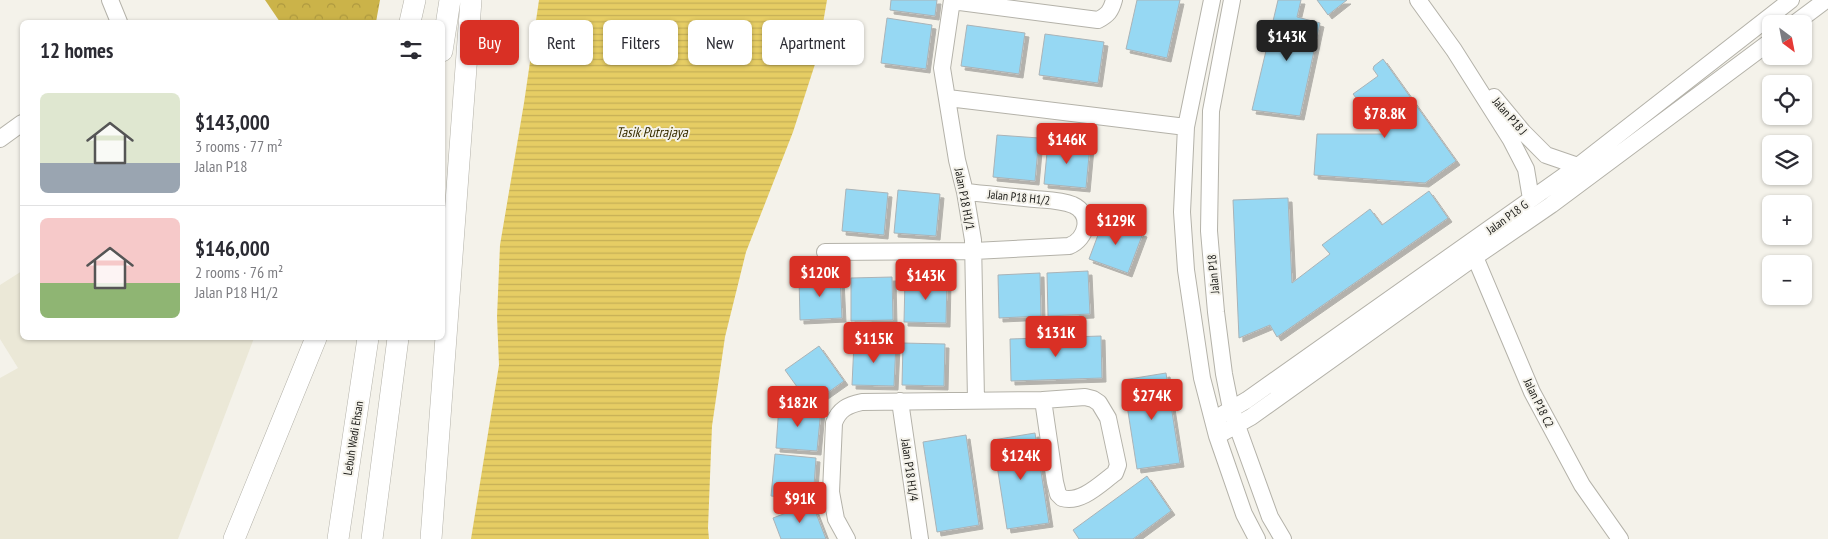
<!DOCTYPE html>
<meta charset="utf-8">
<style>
:root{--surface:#fff;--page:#f7f7f7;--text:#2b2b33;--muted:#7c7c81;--line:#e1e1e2;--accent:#d93025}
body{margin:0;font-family:"PT Sans Narrow",sans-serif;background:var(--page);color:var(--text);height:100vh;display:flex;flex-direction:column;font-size:19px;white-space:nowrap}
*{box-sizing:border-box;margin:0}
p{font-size:16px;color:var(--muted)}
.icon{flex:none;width:28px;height:28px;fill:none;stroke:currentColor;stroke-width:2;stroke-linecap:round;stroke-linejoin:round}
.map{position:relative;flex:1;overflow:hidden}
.panel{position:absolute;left:20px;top:20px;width:425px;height:320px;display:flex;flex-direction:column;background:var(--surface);border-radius:8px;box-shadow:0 1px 4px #0004}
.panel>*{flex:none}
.top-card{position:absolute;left:460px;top:20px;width:475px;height:45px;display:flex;gap:10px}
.needle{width:32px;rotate:148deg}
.fabs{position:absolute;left:1762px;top:15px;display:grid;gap:10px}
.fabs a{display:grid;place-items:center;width:50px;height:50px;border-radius:8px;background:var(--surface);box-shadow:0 1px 4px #0004;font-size:25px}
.price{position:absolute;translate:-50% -42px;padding:0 11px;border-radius:5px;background:var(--accent);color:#fff;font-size:16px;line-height:32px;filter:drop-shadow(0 1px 2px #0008)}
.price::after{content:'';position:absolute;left:50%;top:30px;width:15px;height:11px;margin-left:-8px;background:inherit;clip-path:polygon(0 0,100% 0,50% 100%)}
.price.active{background:#222;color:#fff}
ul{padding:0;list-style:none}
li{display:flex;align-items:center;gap:15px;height:125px;padding:0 20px}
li+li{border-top:1px solid var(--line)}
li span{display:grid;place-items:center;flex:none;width:140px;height:100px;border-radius:8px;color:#555}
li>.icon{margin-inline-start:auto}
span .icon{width:60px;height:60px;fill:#fffc;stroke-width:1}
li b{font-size:21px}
h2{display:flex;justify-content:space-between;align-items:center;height:60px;padding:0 20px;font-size:21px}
.chip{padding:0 18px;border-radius:8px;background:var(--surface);box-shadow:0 1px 4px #0004;font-size:18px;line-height:45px}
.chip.active{background:var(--accent);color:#fff}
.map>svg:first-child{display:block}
.built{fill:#ebe8d7}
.forest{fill:url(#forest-crowns)}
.water{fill:url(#water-rules)}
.building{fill:#96d8f3;stroke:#aab3b7;filter:url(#shadow)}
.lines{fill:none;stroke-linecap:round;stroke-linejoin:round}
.minor-casing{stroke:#b4b2a9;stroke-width:18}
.major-casing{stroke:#b4b2a9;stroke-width:22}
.minor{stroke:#fff;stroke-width:16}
.major{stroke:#fff;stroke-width:21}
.labels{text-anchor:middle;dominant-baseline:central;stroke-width:4;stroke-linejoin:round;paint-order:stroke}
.street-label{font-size:12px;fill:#181815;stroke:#f4f2ea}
.water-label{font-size:14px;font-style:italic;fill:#382e00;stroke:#f4f2ea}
</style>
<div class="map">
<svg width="1828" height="539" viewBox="0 0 1828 539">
<defs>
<pattern id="forest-crowns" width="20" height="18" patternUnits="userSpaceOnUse" patternTransform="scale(1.25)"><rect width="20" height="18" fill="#cbb349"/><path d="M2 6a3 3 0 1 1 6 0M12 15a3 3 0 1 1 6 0" fill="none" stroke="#ae993f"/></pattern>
<pattern id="water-rules" width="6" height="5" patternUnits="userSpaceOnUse" patternTransform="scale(1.25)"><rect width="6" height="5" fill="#e6cd64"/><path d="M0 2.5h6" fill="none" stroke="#c5af56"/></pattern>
<filter id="shadow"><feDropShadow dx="4" dy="4" stdDeviation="0" flood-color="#0004"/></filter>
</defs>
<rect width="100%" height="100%" fill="#f4f2ea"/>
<path class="built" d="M22 271V338H254L178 539H0V378L18 368 0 339V285Z"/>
<path class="forest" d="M265 0H380L376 22H280Z"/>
<path class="water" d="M539 0H827L817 58 793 132 746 252 725 337 712 426 708 528 709 539H471L499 365 497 317 500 245 524 103Z"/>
<path class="building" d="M891 0H937L935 16 890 10Z
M1137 0H1180L1167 58 1126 49Z
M1278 0H1301L1297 17 1320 23 1300 116 1252 110Z
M1317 0H1347L1328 15Z
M887 18 932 25 926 69 881 63Z
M967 25 1025 33 1019 74 961 66Z
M1045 34 1104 42 1098 83 1039 75Z
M1383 59 1456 161 1425 183 1314 175 1317 134H1384L1353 94 1378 76 1373 69 1374 66Z
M997 135 1039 138 1035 181 993 177Z
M1048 142 1090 145 1086 188 1044 184Z
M846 189 888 193 884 235 842 231Z
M898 190 940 194 936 236 894 233Z
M1429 191 1448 218 1277 337 1270 325 1239 338 1233 200 1288 198 1292 283 1330 254 1322 245 1370 209 1382 225Z
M1104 219 1143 233 1128 273 1089 259Z
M1088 271 1090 314 1048 316 1047 273Z
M1040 273 1041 316 999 318 998 275Z
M840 276 842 318 800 320 799 278Z
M892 277 893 320 851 321V278Z
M905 279 947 280 946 323 904 322Z
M1101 336 1102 378 1011 381 1010 339Z
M854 342 896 343 894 386 852 385Z
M903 343 945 344 944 386 902 385Z
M819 346 844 381 810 405 785 370Z
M1166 373 1180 463 1137 469 1123 380Z
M779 405 821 409 817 451 776 448Z
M1035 433 1049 523 1007 529 993 440Z
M966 435 979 525 937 532 923 442Z
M775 454 816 458 813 500 771 496Z
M1147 476 1171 511 1133 539H1079L1073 530Z
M812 503 826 539H781L773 518Z"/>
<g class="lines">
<g class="minor-casing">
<path id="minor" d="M110 0 119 22
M952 0 942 68 957 160 965 192 973 240 976 400
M1212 0 1186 127 1182 212 1186 270 1202 378 1217 436 1244 514 1257 539
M1232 0 1211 111 1209 231 1216 312 1224 374 1231 409 1270 517 1283 539
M1418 0 1454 50 1511 140 1526 169 1531 199
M952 1 1098 20C1108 15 1111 11 1114 0
M1794 24 1826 0
M1494 97 1523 132 1546 155 1578 166
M948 98 1186 127
M0 139 22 123
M825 252 974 251 1069 246C1087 239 1093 214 1073 205 1061 200 1047 200 1035 199 1012 197 988 194 965 192
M1475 257 1532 392 1582 485 1620 539
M900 401 920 539
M1213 420 1247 400 1578 166 1791 0
M1217 436 1251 417 1475 257 1551 205 1771 41
M847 539 836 519 831 492 834 423C839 409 848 405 862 402L1043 400 1085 397 1093 399 1099 403 1108 418 1118 465 1115 473C1101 483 1081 504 1062 498L1058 494 1055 482 1043 400"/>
</g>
<g class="major-casing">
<path id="major" d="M410 22 415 0
M442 51 450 0
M234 539 316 338
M338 539 368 338
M372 539 398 338
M431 539 471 0"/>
</g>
<use href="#minor" class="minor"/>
<use href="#major" class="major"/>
</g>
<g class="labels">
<g class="street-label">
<text transform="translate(1510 116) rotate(49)">Jalan P18 J</text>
<text transform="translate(1019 197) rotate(6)">Jalan P18 H1/2</text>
<text transform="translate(965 199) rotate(79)">Jalan P18 H1/1</text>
<text transform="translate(1507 217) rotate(-36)">Jalan P18 G</text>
<text transform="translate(1213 274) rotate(-95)">Jalan P18</text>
<text transform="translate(1539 403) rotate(64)">Jalan P18 C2</text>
<text transform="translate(353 438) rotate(-81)">Lebuh Wadi Ehsan</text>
<text transform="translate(910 470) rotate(82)">Jalan P18 H1/4</text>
</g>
<g class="water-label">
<text x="652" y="132">Tasik Putrajaya</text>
</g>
</g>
</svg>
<div class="fabs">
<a><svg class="needle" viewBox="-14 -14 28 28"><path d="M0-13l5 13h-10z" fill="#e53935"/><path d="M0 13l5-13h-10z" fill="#7c7c81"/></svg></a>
<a><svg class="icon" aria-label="locate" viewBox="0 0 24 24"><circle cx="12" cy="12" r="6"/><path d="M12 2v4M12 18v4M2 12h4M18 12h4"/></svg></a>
<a><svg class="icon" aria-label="layers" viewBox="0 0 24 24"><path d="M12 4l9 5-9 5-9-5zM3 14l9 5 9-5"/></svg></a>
<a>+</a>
<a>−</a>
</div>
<b class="price active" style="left:1287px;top:62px">$143K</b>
<b class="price" style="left:1385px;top:139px">$78.8K</b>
<b class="price" style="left:1067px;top:165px">$146K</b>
<b class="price" style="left:1116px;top:246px">$129K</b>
<b class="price" style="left:820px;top:298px">$120K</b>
<b class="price" style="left:926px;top:301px">$143K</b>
<b class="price" style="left:1056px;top:358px">$131K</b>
<b class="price" style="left:874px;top:364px">$115K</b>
<b class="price" style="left:1152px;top:421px">$274K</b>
<b class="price" style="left:798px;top:428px">$182K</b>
<b class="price" style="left:1021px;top:481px">$124K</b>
<b class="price" style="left:800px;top:524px">$91K</b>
<div class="top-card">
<a class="chip active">Buy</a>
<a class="chip">Rent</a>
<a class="chip">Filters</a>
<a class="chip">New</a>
<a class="chip">Apartment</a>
</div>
<section class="panel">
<h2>12 homes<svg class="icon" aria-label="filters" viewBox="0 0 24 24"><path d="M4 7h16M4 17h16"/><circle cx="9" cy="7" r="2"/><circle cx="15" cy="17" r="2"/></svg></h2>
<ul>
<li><span style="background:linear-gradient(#dfe7d0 70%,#9aa5b1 0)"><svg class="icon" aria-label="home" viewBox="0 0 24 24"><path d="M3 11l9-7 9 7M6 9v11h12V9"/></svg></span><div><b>$143,000</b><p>3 rooms · 77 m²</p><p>Jalan P18</p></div></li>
<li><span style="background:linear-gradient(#f6c9c9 65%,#8fb573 0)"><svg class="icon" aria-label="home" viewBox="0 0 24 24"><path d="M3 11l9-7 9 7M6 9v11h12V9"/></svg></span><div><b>$146,000</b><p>2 rooms · 76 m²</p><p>Jalan P18 H1/2</p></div></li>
</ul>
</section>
</div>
